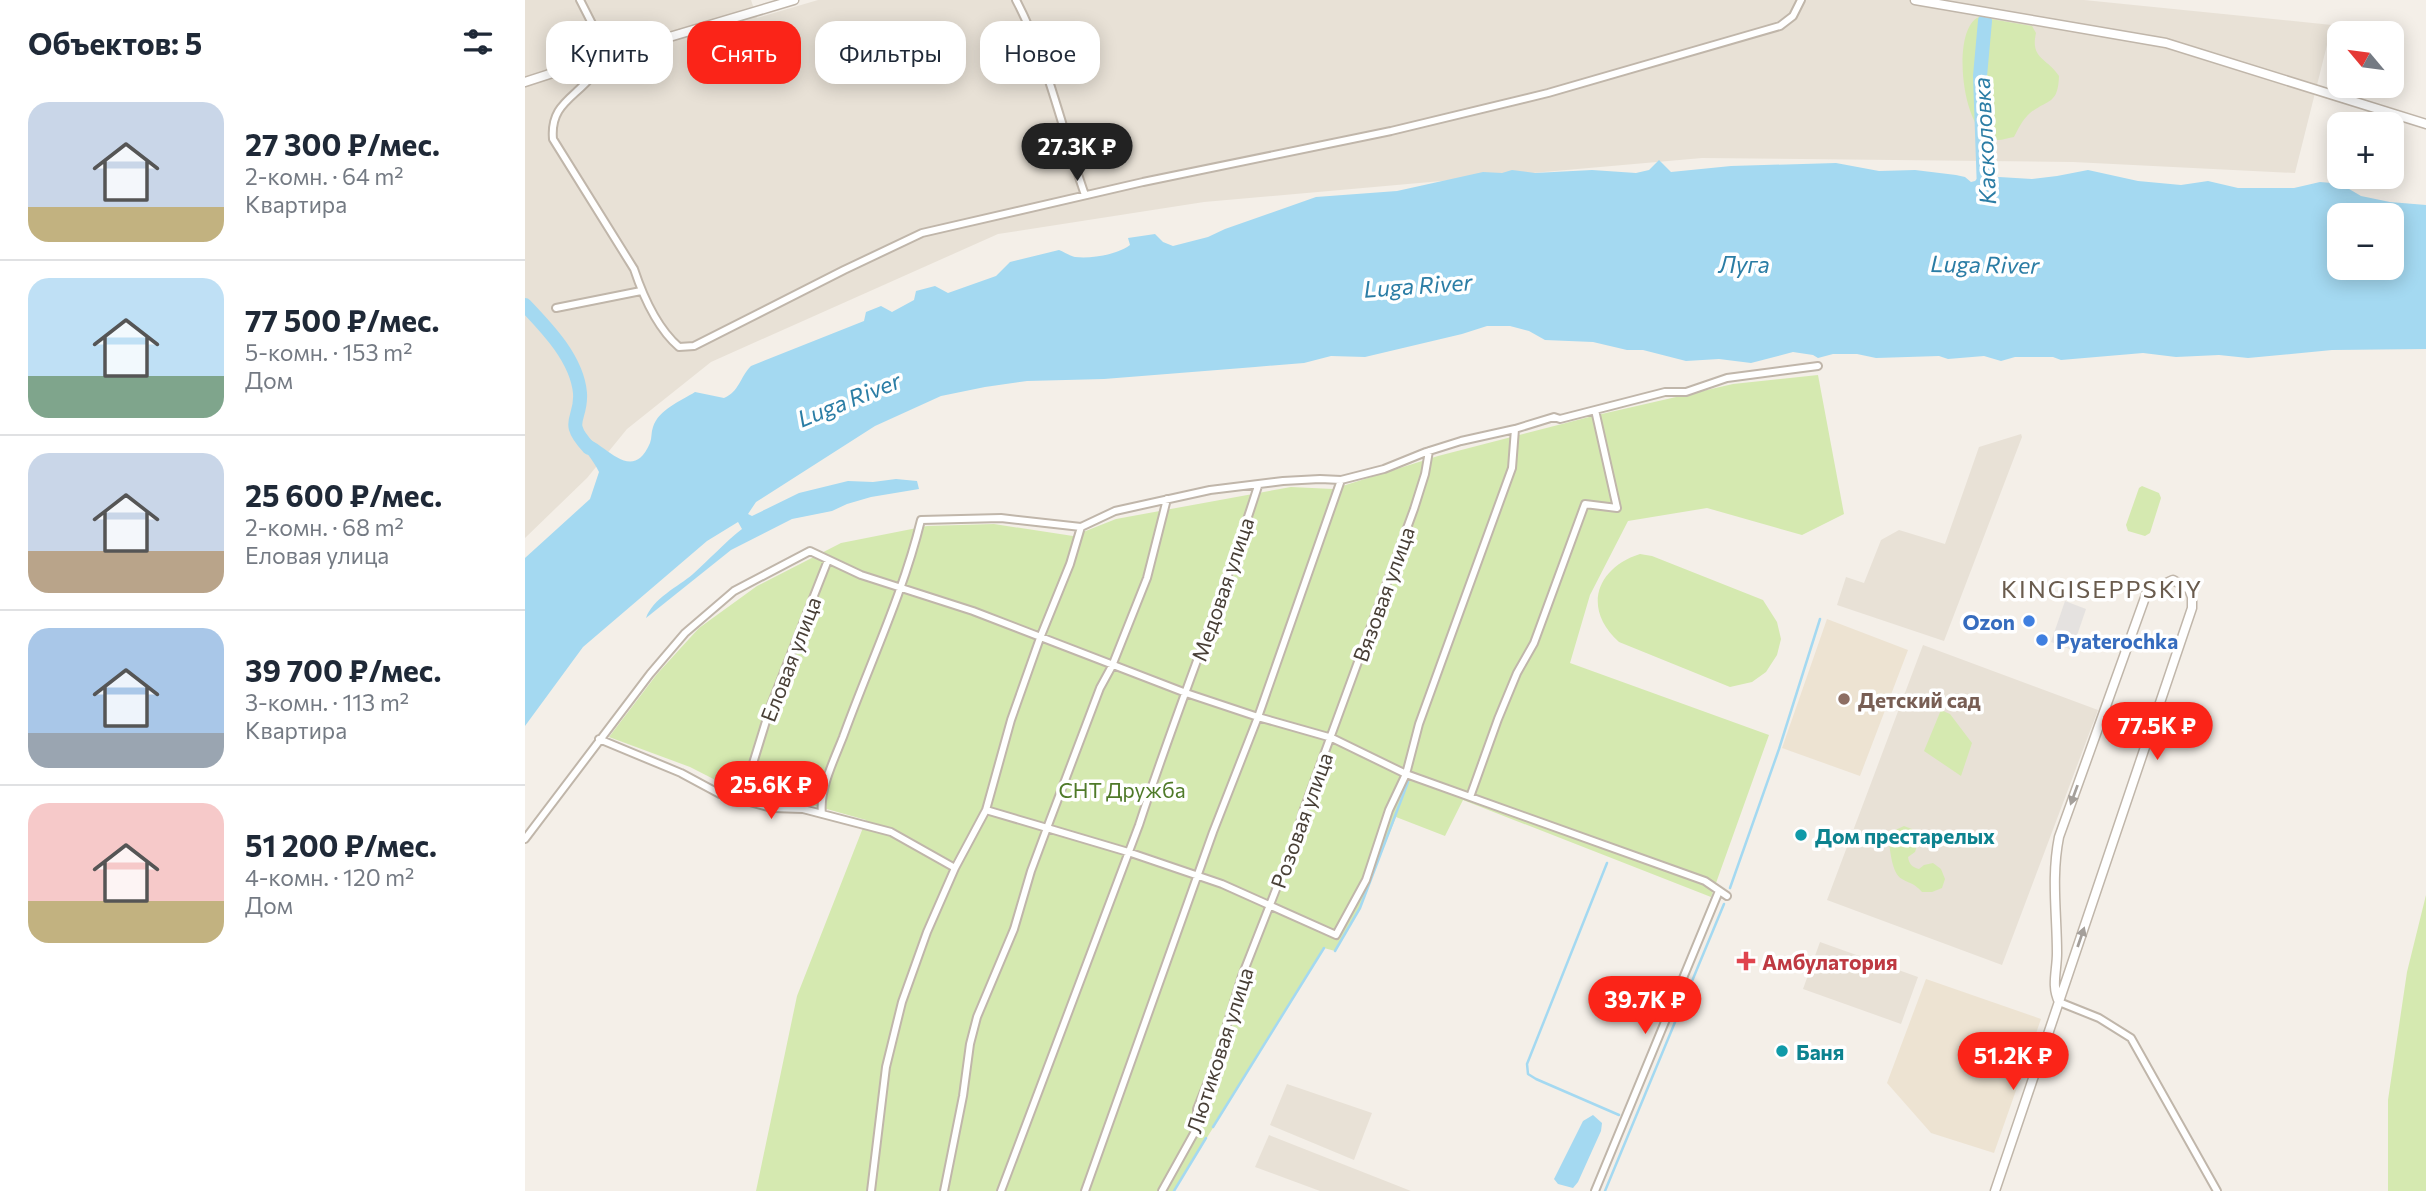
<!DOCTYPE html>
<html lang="ru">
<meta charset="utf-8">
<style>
:root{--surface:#fff;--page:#f6f6f7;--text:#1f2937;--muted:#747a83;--line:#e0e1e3;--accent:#fb2418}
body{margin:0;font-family:Commissioner,sans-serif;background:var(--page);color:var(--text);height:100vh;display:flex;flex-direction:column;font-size:26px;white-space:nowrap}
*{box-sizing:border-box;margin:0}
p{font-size:23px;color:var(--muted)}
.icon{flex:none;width:38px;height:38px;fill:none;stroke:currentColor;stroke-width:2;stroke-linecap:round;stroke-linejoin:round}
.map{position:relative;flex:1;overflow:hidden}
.side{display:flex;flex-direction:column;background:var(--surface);width:525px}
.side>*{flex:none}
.top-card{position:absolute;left:21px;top:21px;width:665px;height:63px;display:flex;gap:14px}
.needle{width:46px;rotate:299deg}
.fabs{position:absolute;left:1802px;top:21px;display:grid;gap:14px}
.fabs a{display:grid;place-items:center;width:77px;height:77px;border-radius:14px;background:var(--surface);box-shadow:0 4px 18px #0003;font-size:35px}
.price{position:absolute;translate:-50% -60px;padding:0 16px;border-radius:24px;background:var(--accent);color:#fff;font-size:23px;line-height:46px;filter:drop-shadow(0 2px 4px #0008)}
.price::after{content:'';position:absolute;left:50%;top:42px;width:21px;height:16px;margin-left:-10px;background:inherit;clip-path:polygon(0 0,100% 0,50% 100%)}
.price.selected{background:#222;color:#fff}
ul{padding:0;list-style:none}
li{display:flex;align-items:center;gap:21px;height:175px;padding:0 28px}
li+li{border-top:2px solid var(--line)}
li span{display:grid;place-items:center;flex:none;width:196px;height:140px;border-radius:21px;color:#555}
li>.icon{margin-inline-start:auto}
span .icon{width:84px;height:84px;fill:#fffc;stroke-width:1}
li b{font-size:30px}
h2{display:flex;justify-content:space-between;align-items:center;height:84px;padding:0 28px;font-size:30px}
.pill{padding:0 24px;border-radius:21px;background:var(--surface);box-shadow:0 4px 18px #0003;font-size:24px;line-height:63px}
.pill.selected{background:var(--accent);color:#fff}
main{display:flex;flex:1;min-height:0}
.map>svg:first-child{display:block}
.residential{fill:#e8e1d6}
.education{fill:#ede3d2}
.green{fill:#d5e9b0}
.parking{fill:#e5e2e0}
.water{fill:#a4d9f1;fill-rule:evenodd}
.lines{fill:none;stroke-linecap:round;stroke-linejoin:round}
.stream{stroke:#a4d9f1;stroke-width:2.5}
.river{stroke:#a4d9f1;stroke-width:14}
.minor-casing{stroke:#c0b6aa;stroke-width:10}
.tertiary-casing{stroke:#c0b6aa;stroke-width:11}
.minor{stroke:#fff;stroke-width:6}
.tertiary{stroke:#fff;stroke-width:8}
.oneway{fill:#a49f9a}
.shop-dot{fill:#3f7fe0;stroke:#fff;stroke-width:2.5}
.education-dot{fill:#8d6e63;stroke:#fff;stroke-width:2.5}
.culture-dot{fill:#0f9aa8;stroke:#fff;stroke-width:2.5}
.health-dot{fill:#e0444e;stroke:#fff;stroke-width:2.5}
.labels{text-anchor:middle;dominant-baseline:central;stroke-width:7;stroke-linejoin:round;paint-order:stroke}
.street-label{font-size:21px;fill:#483f36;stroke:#fff}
.shop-label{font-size:21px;font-weight:bold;fill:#366cbe;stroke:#fff;text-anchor:end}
.education-label{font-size:21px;font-weight:bold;fill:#785e54;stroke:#fff;text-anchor:start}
.park-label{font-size:21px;fill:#4f7a29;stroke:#fff}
.culture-label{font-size:21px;font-weight:bold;fill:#0d838f;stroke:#fff;text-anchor:start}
.health-label{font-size:21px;font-weight:bold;fill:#be3a42;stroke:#fff;text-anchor:start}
.water-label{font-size:23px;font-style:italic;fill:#2b7da5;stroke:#fff}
.quarter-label{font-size:24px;letter-spacing:2px;fill:#6a5c4e;stroke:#fff}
</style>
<main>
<section class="side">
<h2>Объектов: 5<svg class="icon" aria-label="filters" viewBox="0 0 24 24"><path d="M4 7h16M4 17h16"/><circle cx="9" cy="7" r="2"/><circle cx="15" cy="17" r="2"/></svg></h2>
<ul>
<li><span style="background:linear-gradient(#c9d6e8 75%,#c2b280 0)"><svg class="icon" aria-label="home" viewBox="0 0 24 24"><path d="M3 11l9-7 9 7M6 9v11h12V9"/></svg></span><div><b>27 300 ₽/мес.</b><p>2-комн. · 64 m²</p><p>Квартира</p></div></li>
<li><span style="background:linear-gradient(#bfe0f5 70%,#7fa58c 0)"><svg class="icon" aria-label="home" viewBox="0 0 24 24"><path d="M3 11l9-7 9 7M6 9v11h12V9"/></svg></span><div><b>77 500 ₽/мес.</b><p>5-комн. · 153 m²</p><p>Дом</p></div></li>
<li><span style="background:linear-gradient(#c9d6e8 70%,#b9a48a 0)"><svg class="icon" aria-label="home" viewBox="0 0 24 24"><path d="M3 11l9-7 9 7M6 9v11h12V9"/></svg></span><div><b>25 600 ₽/мес.</b><p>2-комн. · 68 m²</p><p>Еловая улица</p></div></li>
<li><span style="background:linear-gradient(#a9c7e8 75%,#9aa5b1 0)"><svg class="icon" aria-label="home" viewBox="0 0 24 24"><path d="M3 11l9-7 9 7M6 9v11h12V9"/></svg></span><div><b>39 700 ₽/мес.</b><p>3-комн. · 113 m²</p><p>Квартира</p></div></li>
<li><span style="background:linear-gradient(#f6c9c9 70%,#c2b280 0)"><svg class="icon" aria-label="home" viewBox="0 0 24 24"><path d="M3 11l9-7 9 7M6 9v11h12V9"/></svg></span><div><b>51 200 ₽/мес.</b><p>4-комн. · 120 m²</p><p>Дом</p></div></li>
</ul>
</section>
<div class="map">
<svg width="1901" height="1191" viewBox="0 0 1901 1191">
<rect width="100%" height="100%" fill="#f4efe8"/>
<path class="residential" d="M0 0H226L232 18 293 0H1559L1807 25 1770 173 1548 162 1177 158 679 202 473 234 186 362 102 429 62 478 0 538Z
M1496 434 1497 437 1419 641 1312 605 1321 577 1339 583 1356 540 1374 530 1420 544 1454 447Z
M1398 645 1573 710 1477 965 1302 900Z
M1295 942 1393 977 1376 1024 1278 989Z
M762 1084 847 1113 829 1160 745 1125Z
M744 1135 886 1191H795L730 1167Z"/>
<path class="education" d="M1302 619 1383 650 1335 776 1257 748Z
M1401 979 1516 1019 1469 1153 1406 1133 1362 1083Z"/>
<path class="green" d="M1454 17 1507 26 1511 33C1505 59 1522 58 1534 76 1533 105 1523 99 1505 113 1498 119 1493 129 1489 137 1482 138 1474 142 1467 139 1436 130 1426 28 1454 17Z
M1293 375 1319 514 1277 535 1182 508 1103 521 1065 595 1045 663 1244 735 1186 897 938 800 920 836 871 817 835 907 810 951 799 948 649 1191H231L272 996 341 820 291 806 248 801 214 792 165 767 84 737 132 674 174 628 232 586 316 543 402 526 469 524 548 536 591 519 766 487 808 489 913 456 1068 416 1208 384Z
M1617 486 1634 493 1636 498 1625 533 1620 536 1603 531 1601 525 1614 488Z
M1115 554 1127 556 1238 600 1252 622 1256 639 1252 655 1241 672 1227 682 1205 687 1094 642C1057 609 1071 568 1115 554Z
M1416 710 1425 714 1447 743 1436 776 1399 751Z
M1379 826 1387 829 1394 840 1390 852 1383 857C1384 864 1387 867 1394 869L1399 865 1408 863 1416 869 1420 879 1417 888 1407 892H1397C1389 883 1386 884 1377 879 1366 873 1366 850 1363 839L1368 831Z
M1901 895V1191H1863V1100L1882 972Z"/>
<path class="parking" d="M1540 601 1561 609 1547 650 1526 642Z"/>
<path class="water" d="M1134 160 1146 172 1206 166 1311 163 1354 171 1390 170 1431 175 1440 177 1446 182 1450 181 1458 172 1467 179 1474 177 1507 179 1532 176 1563 170 1613 181 1656 185 1683 181 1713 188H1769L1795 182 1807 183 1819 186 1836 196 1865 202 1901 205V349L1807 350 1723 358 1694 355 1651 357 1618 353 1536 360 1528 357H1490L1476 361 1459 356 1423 359 1414 356 1351 358 1332 354H1308L1293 358 1288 355 1268 352 1226 363 1194 359 1161 361 1118 350H1102L1068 342 1020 340 1004 331 985 326H962L937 334 840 357 806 356 779 363 730 367 579 379 502 381 460 387 416 396 350 426 231 502 223 514 227 516 274 493 323 481 348 482 371 479 392 481 394 489 346 497 322 504 307 511 267 519 206 550 121 618C128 598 153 587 168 574 185 559 199 543 217 529L213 522 182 541 58 647 0 726V558L65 499 74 472C68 459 57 449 52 436 77 435 105 489 125 443 127 438 126 432 128 427 134 409 156 401 170 392L199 398C214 392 215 377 226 366L339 321 341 312 356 306 367 312 389 300 391 291 410 286 423 293 471 276 485 262 534 250C539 252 545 256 550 257 565 259 592 255 605 245L603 238 630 234 638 242 648 246 683 237 700 229 791 197 872 191 958 172 977 173 987 170 1010 173 1067 170 1111 173 1124 170ZM1815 215H1867V268H1815Z
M1068 1115 1077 1123 1076 1131 1053 1182 1048 1188 1033 1184 1029 1179 1058 1121Z"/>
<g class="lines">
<path class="stream" d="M1082 863 1002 1064 1003 1074 1011 1079 1094 1115
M1205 888 1254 749 1295 619
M810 951 835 908 883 782
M688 1127 799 948
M649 1191 681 1138
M1080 1191 1199 904"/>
<path class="river" d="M1459 190 1455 76 1460 21
M0 305C22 328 52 359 55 393 57 421 38 420 64 448"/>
<g class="minor-casing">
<path id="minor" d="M55 0 83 55
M491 0C523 61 537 130 560 195
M77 57C74 63 73 71 67 76 48 99 25 105 28 139L109 269C118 296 132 328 154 347L169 346 319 270 397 233 618 182 866 131 1023 93 1255 26 1268 16 1276 0
M31 308 116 291
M1070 410 1140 392H1161L1202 378 1293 366
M642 499 622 578 587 666 575 688 522 828 603 852 697 884 811 935 841 880 864 810 881 774 894 724 915 666 987 468 990 429 1029 417 1035 419 1070 410 1092 508 1060 504 1009 643 992 673 973 719 945 797
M74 739 156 773 195 794 247 808 278 809 366 832 430 868
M217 799 246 705 303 560
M297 814C294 790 309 760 318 737 344 665 378 594 396 520L476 518 556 527 590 511 685 490 758 481 795 479 816 480
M0 839 125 674 160 633 209 591 285 551 336 575 448 611 661 693 733 717 807 738 881 774 1180 881 1202 896
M1534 1002 1574 1018 1606 1038 1692 1191
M346 1191 361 1067 377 1002 402 932 430 868 461 810 486 720 515 638 545 564 556 527
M419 1191 438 1096 445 1044 452 1017 489 929 506 871 522 828 461 810
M476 1191 614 825C651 711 697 600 733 486
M560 1191 688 832 733 717 816 480 859 469 901 452 936 441 990 429
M637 1191 672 1128V1109L690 1064 717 976 770 841 778 812 889 509 900 474 904 451
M1070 1191 1194 891"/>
</g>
<g class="tertiary-casing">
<path id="tertiary" d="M1390 0 1641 43 1901 124
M0 82 77 57 269 0
M1470 1191 1667 608V597L1664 589 1648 580 1622 592 1534 837C1526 877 1532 914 1532 953 1532 971 1526 986 1534 1002"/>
</g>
<use href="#minor" class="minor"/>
<use href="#tertiary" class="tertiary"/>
</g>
<defs><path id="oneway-solid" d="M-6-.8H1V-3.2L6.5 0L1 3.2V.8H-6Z" transform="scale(1.75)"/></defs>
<g class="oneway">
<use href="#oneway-solid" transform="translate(1549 795) rotate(110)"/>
<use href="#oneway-solid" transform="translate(1556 937) rotate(-71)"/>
</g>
<g class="shop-dot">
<circle cx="1504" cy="621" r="7"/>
<circle cx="1517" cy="640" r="7"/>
</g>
<circle class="education-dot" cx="1319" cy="699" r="7"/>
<g class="culture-dot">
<circle cx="1276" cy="835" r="7"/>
<circle cx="1257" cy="1051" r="7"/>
</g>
<path class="health-dot" d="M1217.5 950.5h7v7h7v7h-7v7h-7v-7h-7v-7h7z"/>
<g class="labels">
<g class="street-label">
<text transform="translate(697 589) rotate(-71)">Медовая улица</text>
<text transform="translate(858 594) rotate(-70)">Вязовая улица</text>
<text transform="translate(265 659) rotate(-69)">Еловая улица</text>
<text transform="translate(776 820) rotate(-70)">Розовая улица</text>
<text transform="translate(694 1050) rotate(-72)">Лютиковая улица</text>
</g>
<g class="shop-label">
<text x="1490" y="621">Ozon</text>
<text x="1531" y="640" text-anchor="start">Pyaterochka</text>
</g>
<g class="education-label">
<text x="1333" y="699">Детский сад</text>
</g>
<g class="park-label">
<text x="597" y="789">СНТ Дружба</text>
</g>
<g class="culture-label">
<text x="1290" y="835">Дом престарелых</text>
<text x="1271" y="1051">Баня</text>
</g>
<g class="health-label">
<text x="1237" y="961">Амбулатория</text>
</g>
<g class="water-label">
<text transform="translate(1459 141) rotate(-93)">Касколовка</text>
<text x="1219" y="264">Луга</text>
<text transform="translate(1460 264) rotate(1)">Luga River</text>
<text transform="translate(893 285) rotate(-4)">Luga River</text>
<text transform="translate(324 399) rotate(-22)">Luga River</text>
</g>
<g class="quarter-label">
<text x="1577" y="588">KINGISEPPSKIY</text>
</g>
</g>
</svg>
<div class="fabs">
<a><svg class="needle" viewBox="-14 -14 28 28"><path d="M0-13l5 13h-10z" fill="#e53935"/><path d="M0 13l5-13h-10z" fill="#747a83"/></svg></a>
<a>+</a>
<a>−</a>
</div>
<b class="price selected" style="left:552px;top:183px">27.3K ₽</b>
<b class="price" style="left:1632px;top:762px">77.5K ₽</b>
<b class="price" style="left:246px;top:821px">25.6K ₽</b>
<b class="price" style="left:1120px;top:1036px">39.7K ₽</b>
<b class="price" style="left:1488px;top:1092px">51.2K ₽</b>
<div class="top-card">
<a class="pill">Купить</a>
<a class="pill selected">Снять</a>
<a class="pill">Фильтры</a>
<a class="pill">Новое</a>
</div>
</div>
</main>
